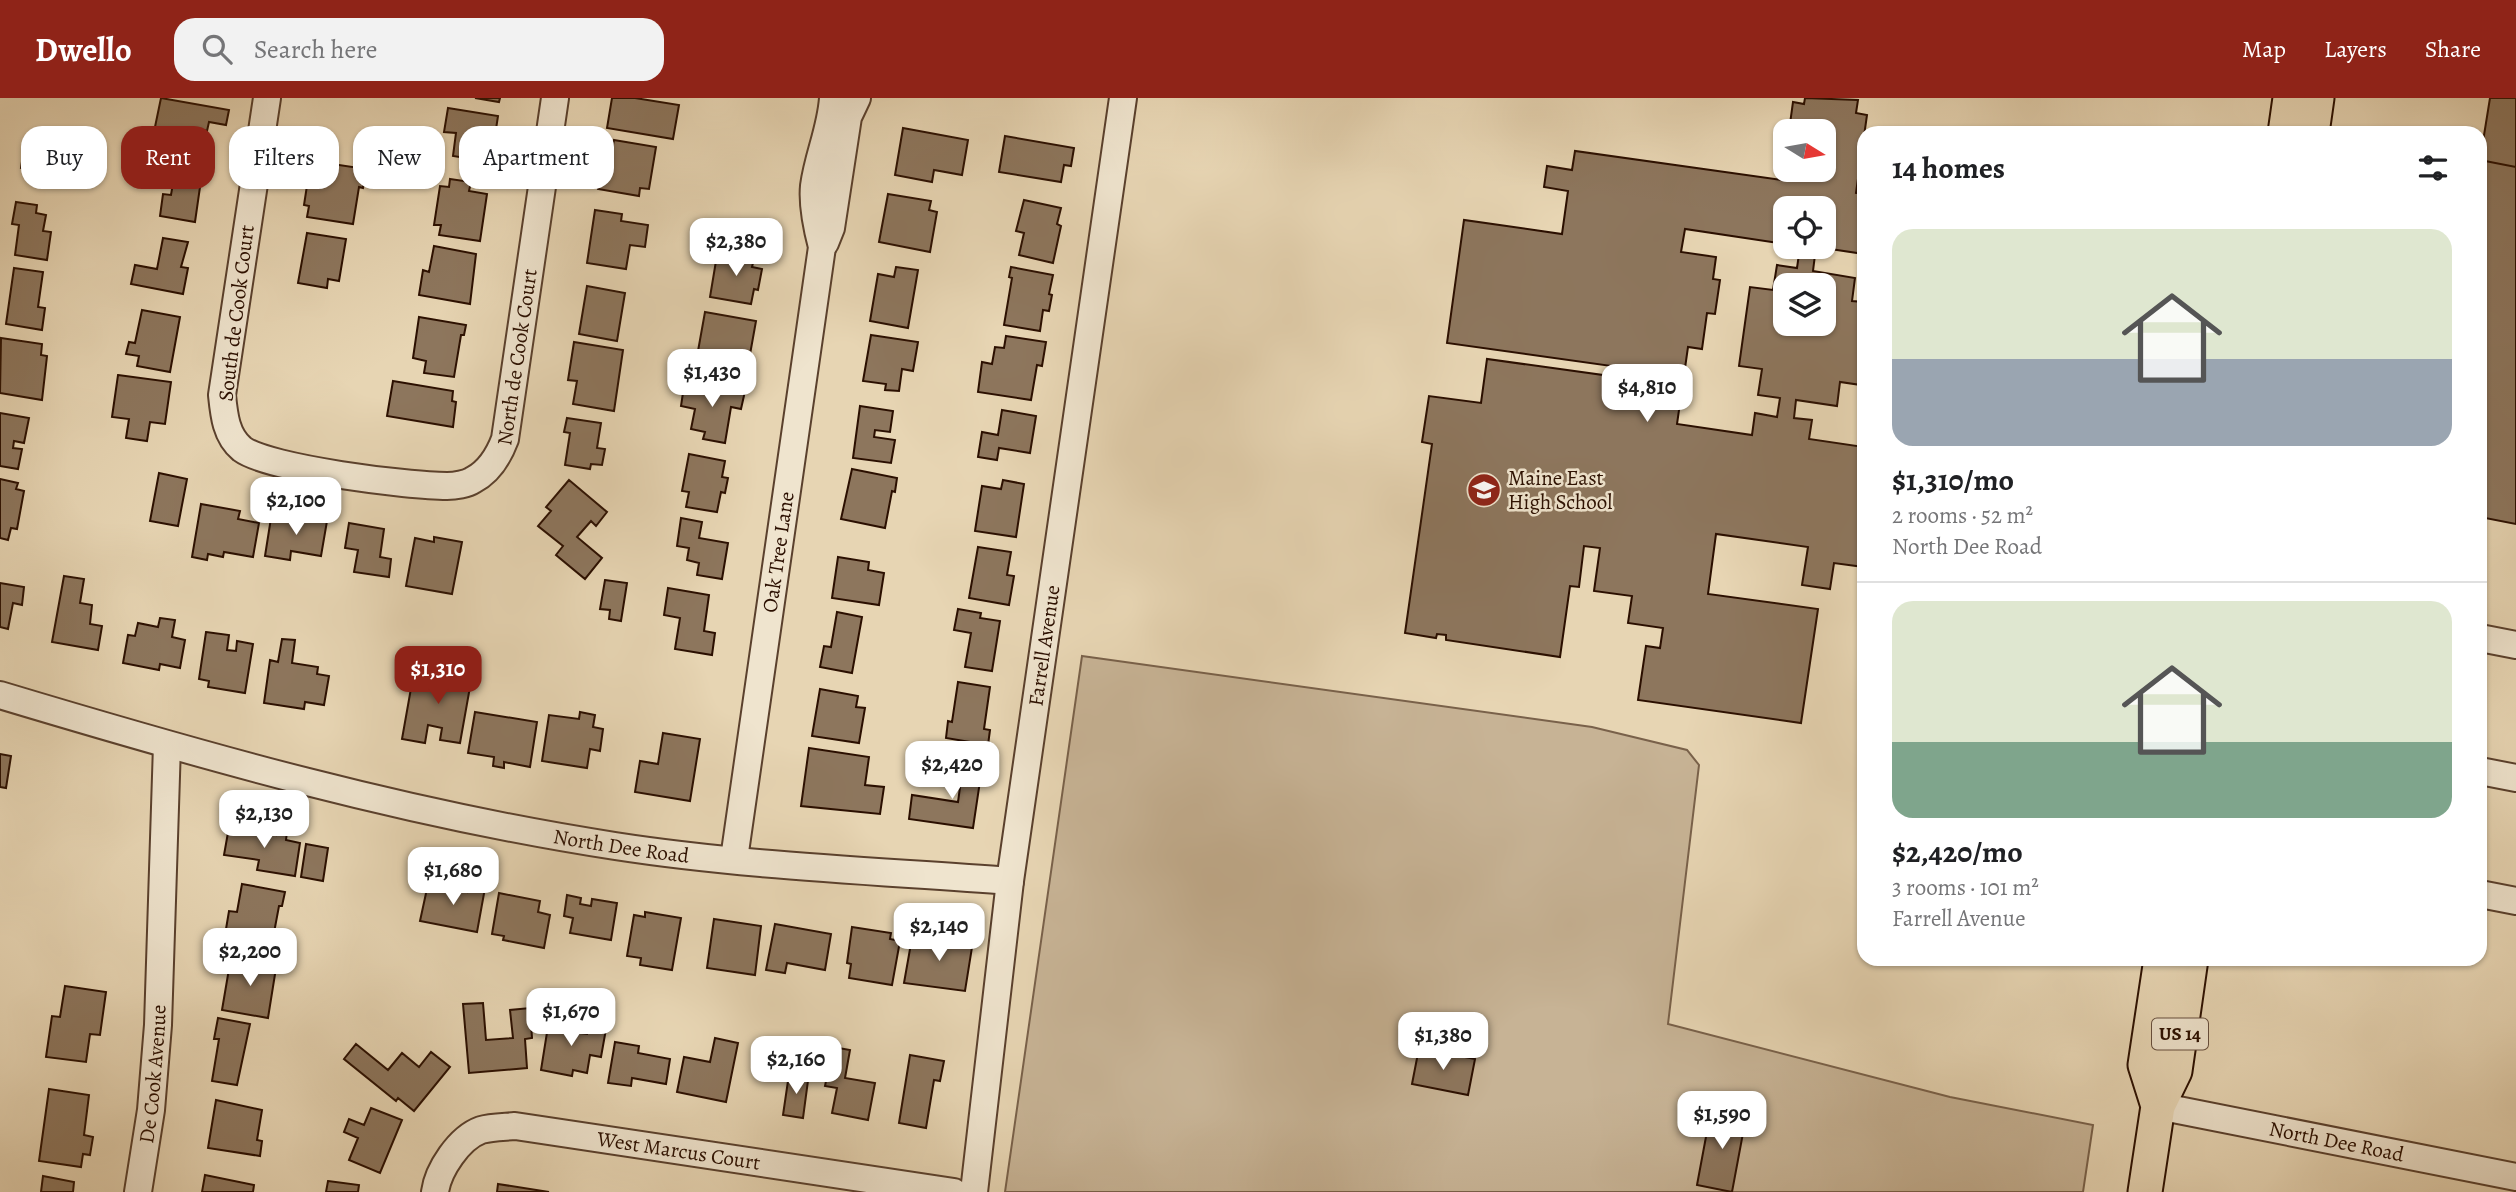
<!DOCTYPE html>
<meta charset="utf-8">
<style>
:root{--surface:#fff;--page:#f2f2f2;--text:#202124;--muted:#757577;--line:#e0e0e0;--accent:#8f2418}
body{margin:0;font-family:Alegreya,serif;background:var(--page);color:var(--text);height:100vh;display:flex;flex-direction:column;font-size:26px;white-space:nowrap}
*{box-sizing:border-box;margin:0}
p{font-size:23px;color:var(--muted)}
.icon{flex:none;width:38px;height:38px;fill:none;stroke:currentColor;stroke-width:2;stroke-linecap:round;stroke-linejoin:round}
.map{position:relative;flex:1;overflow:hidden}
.sheet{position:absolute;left:1857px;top:28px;width:630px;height:840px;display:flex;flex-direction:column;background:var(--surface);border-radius:21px;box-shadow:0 2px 5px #0004}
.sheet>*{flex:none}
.hud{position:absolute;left:21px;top:28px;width:665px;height:63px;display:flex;gap:14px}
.needle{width:46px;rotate:101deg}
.fabs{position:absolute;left:1773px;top:21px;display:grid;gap:14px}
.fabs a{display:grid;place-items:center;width:63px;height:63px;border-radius:14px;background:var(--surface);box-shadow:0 2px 5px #0004;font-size:35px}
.price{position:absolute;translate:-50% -60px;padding:0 16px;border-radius:14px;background:#fff;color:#222;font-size:23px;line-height:46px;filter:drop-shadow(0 2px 4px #0008)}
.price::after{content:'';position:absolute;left:50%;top:42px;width:21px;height:16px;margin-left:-10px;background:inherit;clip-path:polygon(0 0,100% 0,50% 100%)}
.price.on{background:var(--accent);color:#fff}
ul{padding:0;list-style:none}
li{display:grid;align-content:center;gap:14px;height:371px;padding:0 35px}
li+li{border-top:2px solid var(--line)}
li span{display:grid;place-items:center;height:217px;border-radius:21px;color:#555}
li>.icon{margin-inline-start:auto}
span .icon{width:126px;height:126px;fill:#fffc;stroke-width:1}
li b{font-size:30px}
h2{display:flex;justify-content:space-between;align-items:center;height:84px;padding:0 35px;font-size:30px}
.chip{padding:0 24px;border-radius:21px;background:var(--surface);box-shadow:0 2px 5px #0004;font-size:24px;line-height:63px}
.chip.on{background:var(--accent);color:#fff}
header{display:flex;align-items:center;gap:42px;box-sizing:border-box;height:98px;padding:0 35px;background:var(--accent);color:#fff}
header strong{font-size:33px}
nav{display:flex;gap:38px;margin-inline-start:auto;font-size:24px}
.search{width:490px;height:63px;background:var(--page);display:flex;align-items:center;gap:18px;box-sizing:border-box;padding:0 24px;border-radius:21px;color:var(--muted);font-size:26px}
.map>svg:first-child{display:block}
.green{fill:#c7b395;stroke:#79614a;stroke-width:2}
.building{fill:#8d765d;stroke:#2b0f00;stroke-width:2;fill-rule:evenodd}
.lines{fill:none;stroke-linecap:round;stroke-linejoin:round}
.minor-casing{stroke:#5a402d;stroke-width:30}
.major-casing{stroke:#2b0f00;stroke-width:37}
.minor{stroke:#efe4ce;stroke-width:26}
.major{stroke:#e7d5b3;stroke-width:33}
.labels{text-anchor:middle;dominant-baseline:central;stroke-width:5;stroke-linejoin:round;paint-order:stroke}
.shield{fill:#efe4ce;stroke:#664f3e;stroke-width:2}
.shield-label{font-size:19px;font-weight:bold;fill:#2b0f00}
.street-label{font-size:21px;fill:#2b0f00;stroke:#efe4ce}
.poi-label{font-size:21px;fill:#2b0f00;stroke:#efe4ce;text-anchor:start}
</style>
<header>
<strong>Dwello</strong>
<div class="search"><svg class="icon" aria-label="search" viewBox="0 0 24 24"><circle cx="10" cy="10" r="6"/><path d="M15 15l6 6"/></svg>Search here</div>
<nav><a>Map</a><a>Layers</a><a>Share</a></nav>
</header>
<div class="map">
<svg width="2516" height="1094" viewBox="0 0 2516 1094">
<rect width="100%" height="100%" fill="#e7d5b3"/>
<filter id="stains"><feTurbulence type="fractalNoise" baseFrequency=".00286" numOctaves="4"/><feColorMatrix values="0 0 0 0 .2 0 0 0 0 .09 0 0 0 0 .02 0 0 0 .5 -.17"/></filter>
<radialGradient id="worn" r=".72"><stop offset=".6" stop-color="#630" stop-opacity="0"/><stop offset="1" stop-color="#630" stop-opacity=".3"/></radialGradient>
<path class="green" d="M1082 558 1592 629 1687 652 1699 667 1668 926 1950 999 2093 1027 2083 1094H1005Z"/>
<path class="building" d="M161 0 229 12 226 27 209 24 207 33 200 31 194 62 150 53Z
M475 0H500L499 4Z
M612 0H635L679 7 673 41 607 30Z
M1805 0 1858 2 1856 15 1867 17 1856 95 1864 96V156L1817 149H1824V110H1785V146L1685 131 1681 154 1716 159 1713 181 1720 182 1715 216 1707 215 1702 251 1688 249 1677 326 1752 337 1755 315 1777 319 1780 300 1758 297 1762 271 1739 268 1750 189 1773 192 1777 167 1797 170 1800 149H1816L1813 173 1855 180 1852 203 1864 204V269L1861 287 1840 284 1837 308 1796 302 1794 320 1812 322 1809 341 1864 349V469L1834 465 1830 491 1802 487 1808 449 1716 436 1708 496 1818 511 1801 625 1638 602 1646 548 1660 550 1663 530 1628 525 1632 498 1594 493 1600 450 1584 448 1579 489 1570 488 1560 559 1446 542V537L1437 536 1436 540 1405 535 1432 346 1422 344 1429 298 1481 305 1487 261 1625 280 1626 270 1447 245 1464 122 1562 136 1568 93 1544 89 1547 68 1572 72 1575 53 1782 82 1785 61V72H1824V33H1789L1793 4 1804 6ZM1785 187H1824V226H1785Z
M2490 0H2516V69L2480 62Z
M448 10 498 18 491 64 453 58 456 35 444 34Z
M903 30 968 42 962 77 934 72 932 84 895 77Z
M34 33 78 41 74 64 79 65 76 81 62 79 61 85 30 80 32 72 21 70 25 44 32 45Z
M1005 38 1074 50 1071 68 1064 67 1061 84 999 74Z
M614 42 656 49 649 91 640 90 639 98 598 91 602 70 608 71Z
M2480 62 2516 69V426L2480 419V123L2483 109H2480L2482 92 2480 91Z
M319 64 366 71 363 90 359 89 353 126 307 119 309 108 304 107 308 81 316 83Z
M450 81 471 84 469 93 487 96 480 143 439 137 441 127H434L440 88 449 89Z
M173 85 200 89 195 124 160 118 163 96 171 97Z
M888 96 931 103 929 112 937 114 930 154 879 144Z
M1024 102 1061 110 1057 126 1061 128 1053 165 1019 157 1024 135 1016 133Z
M16 104 37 107 36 115 46 117 43 133 51 134 47 162 15 157 19 127 12 126Z
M595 112 622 116 621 123 648 127 645 149 630 147 626 171 587 165Z
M307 135 346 141 339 183 328 181 327 190 298 185Z
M163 140 188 144 181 169 188 170 183 196 131 186 135 167 157 171Z
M434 148 476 156 470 206 419 197 423 172 429 174Z
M725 152 755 157 752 169 762 171 758 192 754 191 751 206 710 199 716 163 723 164Z
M896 169 918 172 908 230 870 223 878 176 894 179Z
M1011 169 1053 177 1049 196 1052 197 1049 213 1043 212 1040 233 1004 227 1012 180 1009 179Z
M14 170 43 174 38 209 45 210 42 232 6 226Z
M587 188 625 195 617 243 579 236Z
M142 212 180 219 170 274 137 268 139 258 126 256 129 244 135 245Z
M705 214 756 223 749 262 698 253Z
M419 219 466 227 464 237H461L454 279 424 275 426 263 413 260Z
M871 237 918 244 913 273 902 271 899 293 885 292 886 286 863 283Z
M1006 238 1046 244 1042 268 1037 267 1031 302 978 294 982 264 992 266 995 249 1004 250Z
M1 240 42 246 41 257 47 258 42 302 0 295Z
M574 244 623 252 614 313 573 306 577 283 568 282Z
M118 277 171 284 165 326 150 324 147 343 126 340 129 321 112 319Z
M393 283 453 293 452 303 456 304 453 329 387 318Z
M707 286 745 293 741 311 731 309 725 345 703 341 705 334 691 331 695 311 681 308 684 288 706 292Z
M860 308 893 313 890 334 875 332 874 339 895 342 891 365 853 360Z
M1002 312 1036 318 1030 355 999 350 997 362 978 359 982 334 998 337Z
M0 315 29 320 24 345 14 343 13 350 22 351 18 371 0 368Z
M567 320 601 325 597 350 605 351 602 367 591 366 590 371 565 367 570 335 564 334Z
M689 356 725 363 722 379 728 380 725 395 721 394 717 414 686 409 689 394 682 393Z
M852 371 897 380 895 394 892 393 885 430 841 421Z
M159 375 187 381 178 428 150 423Z
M0 381 18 385 16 391 24 393 17 431 11 430 8 442 0 440Z
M569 382 607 414 596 428 591 423 577 439 602 460 585 481 556 457 563 448 538 428 551 413 546 409Z
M1003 382 1024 386 1016 439 975 433 982 388 1001 391Z
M201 406 240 413 238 421 259 425 253 459 224 454 223 459 208 456 207 462 192 459Z
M293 417 327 423 321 458 291 453 290 462 265 458 271 420 292 424Z
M681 420 702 424 699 440 728 445 722 481 697 477 699 465 687 462 689 450 677 448Z
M349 425 384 431 380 459 391 461 389 479 354 474 358 452 345 450Z
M434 439 462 444 452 496 406 488 415 440 434 444Z
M978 449 1011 454 1007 477 1014 478 1009 507 969 500Z
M838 459 869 464 868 472 884 475 879 507 832 500Z
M64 478 84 481 80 505 92 507 90 526 102 528 98 552 52 544Z
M605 482 627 485 621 523 609 521 610 512 600 511Z
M0 485 24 489 22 507 13 505 8 531 0 529Z
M668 490 709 497 704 533 715 535 712 557 675 551 680 520 664 517Z
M958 511 981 515 980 520 1000 523 992 573 965 569 971 535 954 532Z
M837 514 862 519 852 575 820 569 824 548 831 549Z
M160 520 175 522 172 539 185 542 180 570 160 566 159 572 123 565 128 537 135 538 138 525 158 529Z
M206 534 229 537 227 552 236 553 237 543 253 546 245 595 208 589 209 583 199 581Z
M282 541 295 542 292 565 318 569 317 576 329 578 324 607 305 604 304 611 264 605 270 562 278 564Z
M452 568 473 572 460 645 440 642 442 630 428 627 425 645 402 641 413 579 435 584 436 580 449 583Z
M958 584 990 589 984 631 990 632 988 647 946 640 948 623 952 624Z
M820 591 858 598 856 609 865 610 859 645 812 638Z
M475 614 537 624 530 669 504 664V670L493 668 494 659 468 655Z
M580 614 595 617 593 629 603 631 600 653 590 651 587 670 542 663 549 617 579 621Z
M663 635 700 641 690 703 635 694 640 663 658 666Z
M809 650 869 659 865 687 884 689 880 716 801 708Z
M0 656 11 658 6 690 0 689Z
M964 660 983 663 973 730 909 721 912 697 958 704Z
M229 729 276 737 277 732 287 734 286 742 300 745 295 778 257 772 259 762 224 757Z
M306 746 328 750 323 783 301 779Z
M242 786 285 794 282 808H279L273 840 226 831 229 813 237 814Z
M428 786 467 794 469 787 485 790 477 834 420 823Z
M499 795 540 803 538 814 550 817 544 850 503 842 504 838 492 836Z
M567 797 581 800 580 806 591 808 592 801 617 805 611 842 570 835 573 820 564 818Z
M645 814 681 820 672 872 640 867 641 860 627 858 634 817 645 819Z
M714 821 761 828 755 877 707 870Z
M775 826 831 836 825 872 787 865 785 875 766 872Z
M852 829 891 835 890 841 900 843 892 887 849 880 851 866 847 865Z
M913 834 935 837 933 850 945 852 947 838 973 843 965 893 904 885Z
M245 857 265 860 263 868 276 870 268 920 222 912 230 865 244 867Z
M65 888 106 894 100 937 90 936 86 964 46 959 52 918 60 919Z
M483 905 486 942 513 940 510 912 530 910 532 940 525 941 527 970 469 975 463 906Z
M218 920 250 926 237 987 212 983 219 941H214Z
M549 922 573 926 571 934 587 936 588 928 606 931 601 959 590 957 587 975 573 972 572 978 541 972Z
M715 940 738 945 726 1004 677 994 684 959 710 964Z
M615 944 639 948 638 955 670 961 666 986 632 980 631 988 608 985Z
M356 946 388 972 402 955 419 969 431 954 450 969 414 1013 398 1000 396 1003 344 961Z
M833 949 850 952 845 980 875 985 868 1022 832 1015 837 990 825 988Z
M1419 950 1475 961 1468 997 1412 986Z
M910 957 944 963 940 983 934 982 926 1030 899 1025Z
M796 973 809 975 803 1020 783 1017 788 983 794 984Z
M49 991 89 997 84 1037 93 1039 90 1057 83 1056 81 1069 39 1063Z
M216 1002 262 1012 257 1042 262 1043 260 1058 208 1050Z
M371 1010 402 1022 380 1075 349 1062 358 1040 344 1034 349 1021 364 1027Z
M1711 1012 1746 1019 1732 1094 1697 1087Z
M205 1077 254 1087 253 1094H202Z
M43 1078 74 1084 73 1094H41Z
M328 1083 359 1087 358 1094H326Z
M498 1086 549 1094H497Z"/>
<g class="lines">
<g class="minor-casing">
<g id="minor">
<path id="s1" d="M267 0 222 297C224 317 226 338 242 351 269 371 410 388 447 388 455 388 467 386 473 382 490 373 499 357 505 341L555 0"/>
<path d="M825 145 831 130 848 19 857 0"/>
<path d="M2480 540 2516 547"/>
<path id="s2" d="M0 597C203 658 406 716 615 748 744 768 879 773 1010 783"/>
<path d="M2480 673 2516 680"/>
<path id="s3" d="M734 761 822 149C817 130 812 108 814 88 818 58 831 31 833 0"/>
<path d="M2480 796 2516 803"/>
<path id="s4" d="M2158 1008 2516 1079"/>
<path id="s5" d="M138 1094 151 1012 158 927 167 647"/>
<path id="s6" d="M435 1094C438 1072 459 1040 481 1032 491 1029 505 1029 515 1028L954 1094"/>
<path id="s7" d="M974 1094 1010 783 1123 0"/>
</g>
</g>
<g class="major-casing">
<path id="major" d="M2285 35 2290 0
M2312 35 2317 0
M2158 1008 2145 967 2161 861
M2145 1094 2158 1008 2175 973 2191 861"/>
</g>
<use href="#minor" class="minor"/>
<use href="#major" class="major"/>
</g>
<defs>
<g id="school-disc" transform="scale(1.75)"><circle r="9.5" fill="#8f2418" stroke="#efe4ce"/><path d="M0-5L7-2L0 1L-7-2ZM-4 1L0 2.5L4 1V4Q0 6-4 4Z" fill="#fff"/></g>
</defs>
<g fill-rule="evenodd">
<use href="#school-disc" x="1484" y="392"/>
</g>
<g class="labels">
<rect class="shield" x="2152" y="920.5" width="56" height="31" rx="5"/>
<g class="shield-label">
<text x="2180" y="936">US 14</text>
</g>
<g class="street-label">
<text transform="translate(236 215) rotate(-83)">South de Cook Court</text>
<text stroke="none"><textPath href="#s1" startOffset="732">North de Cook Court</textPath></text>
<text stroke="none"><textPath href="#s3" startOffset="310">Oak Tree Lane</textPath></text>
<text stroke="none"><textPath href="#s7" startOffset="551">Farrell Avenue</textPath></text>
<text stroke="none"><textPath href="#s2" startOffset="640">North Dee Road</textPath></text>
<text stroke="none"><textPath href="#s5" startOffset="119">De Cook Avenue</textPath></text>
<text stroke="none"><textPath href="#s4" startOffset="182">North Dee Road</textPath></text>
<text stroke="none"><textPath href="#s6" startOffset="280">West Marcus Court</textPath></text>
</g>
<g class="poi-label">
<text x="1508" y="380">Maine East<tspan x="1508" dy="24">High School</tspan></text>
</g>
</g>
<rect width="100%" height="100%" filter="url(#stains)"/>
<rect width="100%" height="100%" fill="url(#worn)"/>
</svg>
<div class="fabs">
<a><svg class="needle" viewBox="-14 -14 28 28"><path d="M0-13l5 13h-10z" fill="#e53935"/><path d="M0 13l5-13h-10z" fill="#757577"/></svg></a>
<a><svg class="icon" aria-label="locate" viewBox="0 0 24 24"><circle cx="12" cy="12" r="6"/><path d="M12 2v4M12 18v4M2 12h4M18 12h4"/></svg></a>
<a><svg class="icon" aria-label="layers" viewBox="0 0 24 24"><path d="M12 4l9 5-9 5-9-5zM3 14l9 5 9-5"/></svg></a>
</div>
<b class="price" style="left:736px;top:180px">$2,380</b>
<b class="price" style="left:712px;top:311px">$1,430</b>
<b class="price" style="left:1647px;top:326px">$4,810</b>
<b class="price" style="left:296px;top:439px">$2,100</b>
<b class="price on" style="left:438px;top:608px">$1,310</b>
<b class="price" style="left:952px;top:703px">$2,420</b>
<b class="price" style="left:264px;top:752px">$2,130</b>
<b class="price" style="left:453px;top:809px">$1,680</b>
<b class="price" style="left:939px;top:865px">$2,140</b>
<b class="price" style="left:250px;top:890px">$2,200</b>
<b class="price" style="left:571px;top:950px">$1,670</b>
<b class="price" style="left:1443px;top:974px">$1,380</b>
<b class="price" style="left:796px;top:998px">$2,160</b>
<b class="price" style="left:1722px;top:1053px">$1,590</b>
<div class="hud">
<a class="chip">Buy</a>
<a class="chip on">Rent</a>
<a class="chip">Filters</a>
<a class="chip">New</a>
<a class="chip">Apartment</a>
</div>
<section class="sheet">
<h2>14 homes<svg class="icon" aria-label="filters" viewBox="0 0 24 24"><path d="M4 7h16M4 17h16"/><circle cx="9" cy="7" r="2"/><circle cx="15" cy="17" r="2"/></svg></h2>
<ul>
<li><span style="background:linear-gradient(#dfe7d0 60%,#9aa5b1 0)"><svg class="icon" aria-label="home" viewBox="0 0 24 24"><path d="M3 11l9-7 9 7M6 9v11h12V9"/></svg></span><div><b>$1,310/mo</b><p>2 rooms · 52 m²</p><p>North Dee Road</p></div></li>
<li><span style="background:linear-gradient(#dfe7d0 65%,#7fa58c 0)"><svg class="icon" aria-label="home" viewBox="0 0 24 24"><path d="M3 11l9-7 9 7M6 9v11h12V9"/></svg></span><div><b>$2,420/mo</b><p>3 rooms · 101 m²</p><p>Farrell Avenue</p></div></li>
</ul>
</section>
</div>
